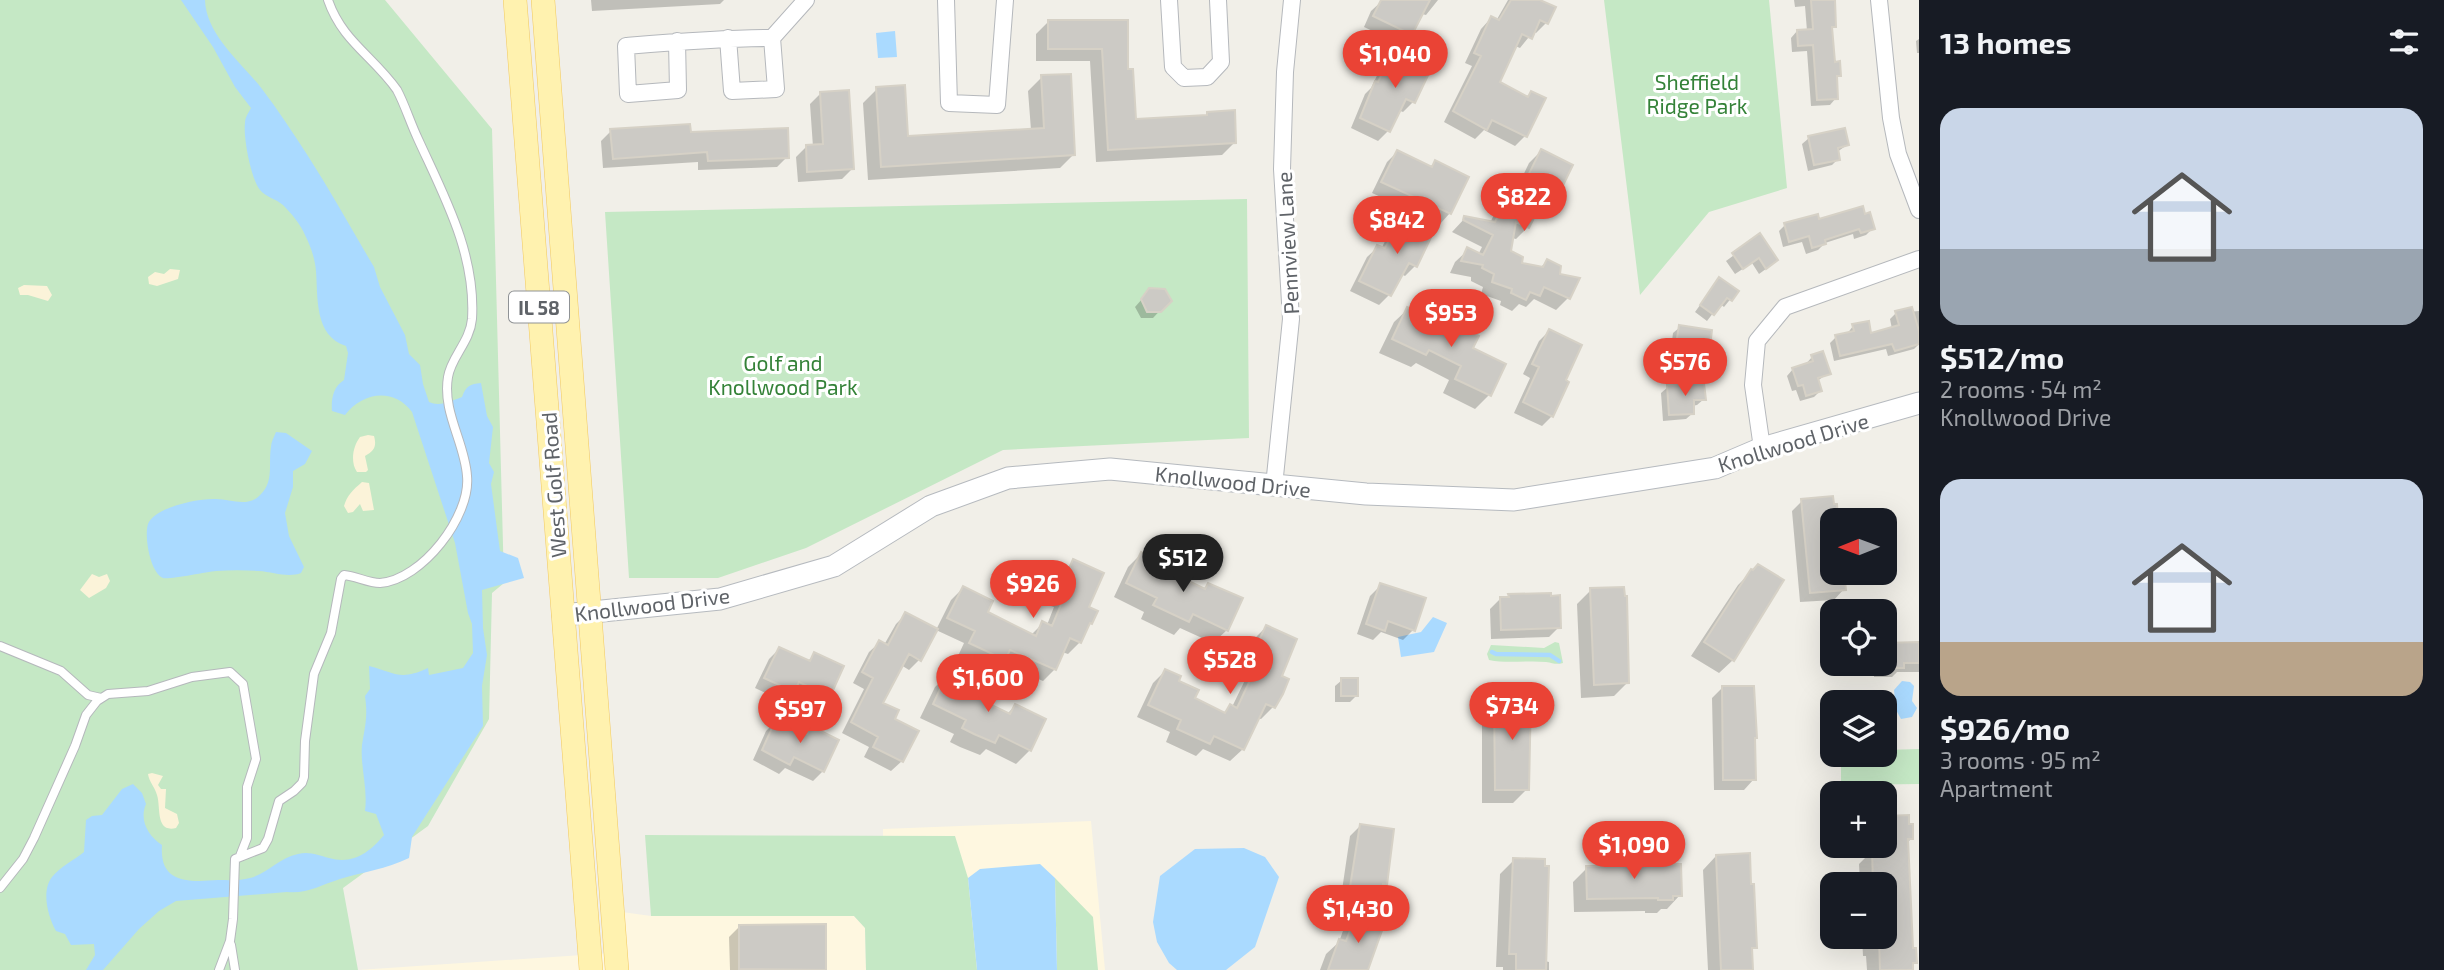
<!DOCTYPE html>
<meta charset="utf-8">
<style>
:root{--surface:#171b24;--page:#20242c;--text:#f1f3f6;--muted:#9ea1a6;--accent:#ea4335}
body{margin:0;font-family:"Exo 2",sans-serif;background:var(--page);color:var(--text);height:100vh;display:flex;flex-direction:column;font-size:26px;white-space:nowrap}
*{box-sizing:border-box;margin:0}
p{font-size:23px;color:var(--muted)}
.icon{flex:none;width:38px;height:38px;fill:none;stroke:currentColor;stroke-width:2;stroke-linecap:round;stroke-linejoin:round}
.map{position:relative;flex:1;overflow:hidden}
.side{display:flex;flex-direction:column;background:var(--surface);width:525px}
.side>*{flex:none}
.needle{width:46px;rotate:269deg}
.tools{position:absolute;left:1820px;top:508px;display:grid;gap:14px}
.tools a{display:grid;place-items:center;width:77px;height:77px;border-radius:14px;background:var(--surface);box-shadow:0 7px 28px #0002;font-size:35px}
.price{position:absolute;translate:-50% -60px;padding:0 16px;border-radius:24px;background:var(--accent);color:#fff;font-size:23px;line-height:46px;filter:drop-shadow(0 2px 4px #0008)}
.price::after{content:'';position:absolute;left:50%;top:42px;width:21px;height:16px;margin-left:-10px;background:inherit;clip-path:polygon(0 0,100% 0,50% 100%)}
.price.current{background:#222;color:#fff}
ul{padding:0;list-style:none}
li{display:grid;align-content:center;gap:14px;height:371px;padding:0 21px}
li span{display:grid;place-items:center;height:217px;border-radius:21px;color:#555}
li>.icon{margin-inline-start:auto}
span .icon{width:126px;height:126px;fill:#fffc;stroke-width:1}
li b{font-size:30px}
h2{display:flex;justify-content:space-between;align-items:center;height:84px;padding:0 21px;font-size:30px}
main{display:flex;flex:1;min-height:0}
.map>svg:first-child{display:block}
.commercial{fill:#fef7e0}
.green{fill:#c5e8c5}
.sand{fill:#fbf3d9}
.water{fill:#aadaff}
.shadow{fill:#0003}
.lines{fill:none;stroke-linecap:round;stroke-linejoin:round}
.stream{stroke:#aadaff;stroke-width:4.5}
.building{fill:#cccac5;stroke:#d6d1c6;stroke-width:2}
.lane-casing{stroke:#b5b8bc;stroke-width:10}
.street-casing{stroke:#b5b8bc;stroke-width:18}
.secondary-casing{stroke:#b6babf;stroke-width:23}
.primary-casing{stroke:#f2c960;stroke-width:24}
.lane{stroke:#fff;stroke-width:8}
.street{stroke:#fff;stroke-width:16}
.secondary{stroke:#fff;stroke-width:21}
.primary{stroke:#fff2af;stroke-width:23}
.labels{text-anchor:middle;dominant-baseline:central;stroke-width:6;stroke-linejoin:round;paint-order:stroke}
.shield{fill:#fff;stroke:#8f9295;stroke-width:2}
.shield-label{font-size:19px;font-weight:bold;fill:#5f6368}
.park-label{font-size:21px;fill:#348238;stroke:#fff}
.street-label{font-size:21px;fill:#5f6368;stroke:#fff}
</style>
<main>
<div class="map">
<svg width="1919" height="970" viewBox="0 0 1919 970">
<rect width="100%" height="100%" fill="#f1efe8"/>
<path class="commercial" d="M1091 821 1105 970H883V829Z
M622 912 651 916H854L865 928 866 970H358L627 952Z"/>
<path class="green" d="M0 0H385L492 129 504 583 492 593 489 719 428 826 343 888 358 970H0Z
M1604 0H1769L1787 188 1709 212 1640 295Z
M1247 199 1249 438 1003 450 806 548 718 578H629L605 212Z
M1555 642 1559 643 1563 663C1556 665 1553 663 1546 662 1527 660 1508 664 1489 660L1487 654 1491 645 1544 648Z
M1919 749V784L1841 785V754H1885V750Z
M645 835 955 836 968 878 977 970H866L865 928 854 916H651Z
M1055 878 1093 917 1098 970H1057Z"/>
<path class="sand" d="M170 269 180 270 178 279 157 286 149 284 148 277 155 272 164 274Z
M24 285 47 286 52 295 48 301 28 295H20L18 288Z
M368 435 374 436C377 447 374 451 365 456L368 470 366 472H357C350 462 353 446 360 437Z
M362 482 369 483 374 510 363 511 360 504 353 512 348 513 344 506C347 495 353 490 362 482Z
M92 574 99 577 107 574 110 581 106 588 89 598 80 590Z
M152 773 163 776 158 785 161 789H166L165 808 177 814 179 823 176 828C155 833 161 807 157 795 155 787 149 782 148 774Z"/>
<path class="water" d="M181 0H205C206 35 242 63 262 89 278 110 293 133 308 156 331 192 352 230 374 267L380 287 405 335 409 354 420 365 423 384 429 402C440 407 451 401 462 397 466 386 470 384 481 383L487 416 493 427 489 463 494 472 491 484 500 551 518 558 524 578 482 590 483 628 487 655 482 686 483 726 412 837 409 858C386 869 363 872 340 879 321 885 307 894 287 892L176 901 159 911 139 929 103 970H86L95 955 94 944 71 945 65 934 56 931C48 917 41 891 52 877 60 867 74 860 84 852L86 820 92 816 102 815 122 789 133 784 142 793 146 804C139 820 148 836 162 845 159 884 189 882 218 880 228 880 240 881 250 878 268 873 279 858 298 854 309 851 318 855 329 858 353 865 370 852 384 835L376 814 365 811C368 788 360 766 362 745 365 726 368 717 365 696L370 689 369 666C396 673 400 681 428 668L429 675 463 668 473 653 472 624 468 613 455 543 412 412C394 387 362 392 345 415L332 411C331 399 333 387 344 380L348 353 346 346C314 336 318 297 316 271 315 259 311 247 305 235 301 225 291 213 283 205 276 199 266 197 260 190 251 179 243 137 245 123 245 117 249 112 251 108L235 87 213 47Z
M895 31 897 57 878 58 876 33Z
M276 432 286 433 312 451 305 464 293 471V487L285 513 289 536 304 567 301 573C288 578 273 572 259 571 245 570 230 570 216 571 206 572 168 580 163 578 150 573 144 536 148 524 155 507 199 498 216 499 230 499 245 507 258 497 275 483 268 465 271 447 271 442 274 437 276 432Z
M1433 617 1447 623 1434 652 1401 657 1398 637 1421 632Z
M1902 681 1910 682 1914 686 1912 701 1917 708 1912 717 1901 719 1896 710 1894 690Z
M1244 848 1265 857 1279 877 1255 947 1226 970H1177L1169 963 1157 942 1153 922 1160 876 1195 849Z
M1040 864 1055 878 1057 970H977L968 878 980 869Z"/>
<path class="shadow" d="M591 0H724L720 4 592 11Z
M1386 0H1438L1426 15 1422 14 1410 34 1400 44 1364 27 1371 11 1382 1Z
M1508 0H1536L1546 23 1536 33 1533 32 1520 48 1515 46 1497 83 1525 136 1515 146 1484 130 1475 139 1444 122 1472 66 1465 63 1481 29 1491 18 1496 21Z
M1794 0H1832L1834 26 1831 29 1833 63 1839 75 1835 80 1836 98 1830 105 1811 106 1807 51 1792 52 1791 38 1797 31H1807L1805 6 1795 7Z
M1049 21H1126V71L1134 121 1205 117 1208 114 1235 142 1222 155 1096 162 1090 61H1036V34Z
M1919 39V53H1917L1916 41Z
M1394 51 1430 68 1413 102 1403 112 1398 110 1388 131 1378 141 1351 128 1365 94 1371 88 1384 61Z
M1042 77 1074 154 1060 168 868 180 863 103 877 89 907 138 1031 130 1028 91Z
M821 93 852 169 842 179 798 182 796 157 806 147H813L810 104Z
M611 131 689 134 787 157 777 167 698 170V162L603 168 601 141Z
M1809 138 1847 145 1837 152 1838 159 1832 165 1808 171 1802 144Z
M1541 151 1555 198 1542 211 1540 209 1533 216 1528 227 1516 239 1512 238 1509 252 1520 265 1540 268 1547 261 1558 275 1568 298 1556 310 1534 299 1526 307 1519 304 1512 311 1500 305 1501 301 1481 294 1483 287 1471 281V277L1450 273 1455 262 1468 250 1478 255 1482 247 1452 232 1465 218 1490 223 1505 192 1517 180 1520 182 1529 163Z
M1397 152 1430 168 1436 162 1450 213 1440 224 1372 193 1387 162Z
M1402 218 1431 232 1415 266 1405 276 1401 274 1389 295 1379 305 1350 291 1367 257 1378 247 1381 249 1392 228Z
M1818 221 1873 228 1866 235 1854 239 1853 234 1825 243 1818 250 1806 254 1802 242 1783 247 1779 231 1785 225Z
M1760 236 1770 266 1759 274 1752 263 1735 274 1726 261Z
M1719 279 1737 291 1724 307 1720 304 1707 321 1695 312Z
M1150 290 1170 300 1153 318H1141L1135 307Z
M1408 309 1440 325 1445 321 1471 349 1489 395 1475 409 1443 393 1449 380 1416 363 1411 367 1379 353 1394 322Z
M1919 311V344L1914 349 1888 356 1886 349 1834 361 1830 343 1836 337 1847 334 1853 326 1870 335 1892 329 1890 319 1896 313Z
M1680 327 1708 346 1702 352 1693 351 1691 361 1685 367 1669 365 1673 333Z
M1549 331 1552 416 1542 426 1514 413 1530 378 1523 374 1539 341Z
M1812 357 1829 373 1817 381 1820 391 1814 397 1800 401 1796 390 1792 391 1787 376 1793 369 1805 365Z
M1668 387 1704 399 1697 405 1692 406 1693 413 1686 419 1663 421 1661 393Z
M1802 501 1832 520V572L1844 589 1834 600 1800 602 1792 511Z
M1141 554 1170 574 1204 590 1208 585 1227 630 1213 643 1180 628 1174 635 1141 619 1144 612 1114 597 1128 567Z
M1074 562 1087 608 1080 642 1068 654 1062 652 1055 669 1043 681 1000 663 991 672 958 656 964 643 936 630 951 600 963 588 985 613 1031 635 1043 623 1047 625 1054 607 1048 605 1061 574Z
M1752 571 1733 660 1719 673 1691 656 1738 585Z
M1381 585 1413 630 1403 640 1381 632 1373 640 1357 634 1370 596Z
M1591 590 1627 683 1614 696 1581 698 1577 604Z
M1509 596 1549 597 1559 627 1549 637 1491 639 1490 609 1500 599Z
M906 614 919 660 909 670 901 665 881 703 892 720 902 761 891 771 864 757 869 747 842 733 864 689 853 683 869 652 880 642 884 645 896 624Z
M1266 627 1279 677 1273 707 1261 719 1257 718 1243 749 1230 761 1203 749 1196 756 1166 742 1170 732 1137 717 1153 683 1165 671 1193 699 1223 714 1230 706 1232 707 1247 676 1239 672 1254 639Z
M1919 644V672H1897L1892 677H1874V663H1885V645Z
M779 649 807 662 815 654 828 696 818 706 791 693 783 701 755 688 769 659Z
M949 674 977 700 1007 714 1015 706 1030 750 1016 764 986 749 980 755 960 747 950 742 954 734 920 718 935 687Z
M1342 680 1356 696 1350 702H1335V686Z
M1722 688 1753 739 1754 779 1744 790H1714L1712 698Z
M1495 697 1527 789 1513 803H1482V710Z
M776 721 805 735 811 728 823 771 813 781 785 768 779 774 753 760 766 731Z
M1907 817 1912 838 1907 843 1911 950 1915 962 1911 966V970H1867L1866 956H1863L1862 936H1885V884H1860L1859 864 1865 858 1864 845H1885V818Z
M1360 826 1385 884 1370 901 1341 897 1350 836Z
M1716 856 1755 947 1750 952 1751 970H1708L1703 870Z
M1514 860 1545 961 1549 962V970H1503V967H1496L1500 874Z
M1618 863 1648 867 1680 895 1667 909H1661L1657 913H1645V911L1574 912 1573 882 1587 868 1613 867Z
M1357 914 1366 970H1320L1326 954 1339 942 1344 928Z
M824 926V970H730L729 937 739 927Z"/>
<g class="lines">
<path class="stream" d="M1492 652 1496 654 1550 655 1559 661"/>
</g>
<path class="building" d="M1381 0H1430L1412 35 1373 16Z
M1511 0H1540L1556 7 1548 24 1540 20 1532 39 1522 34 1500 82 1528 97 1531 91 1546 98 1527 137 1492 120 1487 130 1453 111 1481 56 1474 53 1491 16 1499 20Z
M1811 0H1835L1836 27H1832L1835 62 1840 61 1841 76H1837L1838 99 1817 100 1813 45 1798 46 1797 30 1813 29Z
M1048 20H1128V69H1133L1136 119 1207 115V112L1235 110 1236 143 1108 150 1102 49H1048Z
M1394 49 1432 67 1415 103 1406 99 1390 132 1360 118 1375 81 1378 82Z
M1071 74 1075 155 881 167 876 87 905 85 908 136 1044 128 1041 75Z
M849 90 854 169 807 172 806 145 823 144 820 92Z
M690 124 691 132 788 128 789 158 708 161 707 152 613 159 610 129Z
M1845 128 1849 145 1838 148 1840 160 1814 165 1808 136Z
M1541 149 1573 165 1556 200 1548 196 1542 210 1539 208 1529 228 1516 222 1511 251 1523 257 1522 263 1543 267 1547 259 1561 266 1560 274 1580 278 1570 299 1544 287 1540 296 1530 292 1526 300 1511 293 1512 289 1492 282 1494 274 1482 268 1483 265 1461 261 1467 247 1483 255 1493 235 1463 220 1464 216 1495 222 1516 178 1525 182Z
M1397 150 1432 167 1435 160 1469 177 1451 214 1381 182Z
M1863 206 1865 214 1870 212 1875 229 1861 233 1859 229 1825 240 1826 244 1812 248 1809 236 1789 242 1784 223 1818 214 1819 219Z
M1402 216 1434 231 1417 267 1409 263 1391 296 1359 281 1377 245 1385 248Z
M1760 233 1778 260 1766 269 1759 258 1743 269 1732 253Z
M1719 277 1739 291 1732 301 1727 298 1714 315 1700 305Z
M1149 288 1165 289 1172 301 1161 312H1147L1141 299Z
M1407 307 1442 324 1444 319 1479 336 1473 348 1506 364 1491 396 1455 379 1461 366 1429 350 1426 355 1392 339Z
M1912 307 1919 331V344L1895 351 1892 344 1840 356 1835 335 1854 331 1852 324 1869 321 1871 333 1899 325 1895 311Z
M1679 325 1712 330 1710 347 1695 344 1693 362 1674 359Z
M1549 329 1582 345 1566 380 1569 382 1553 417 1523 402 1539 367 1532 364Z
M1823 351 1831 374 1818 378 1822 391 1806 396 1803 385 1798 386 1792 368 1813 361 1811 355Z
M1704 383 1706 400H1694V414L1669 415 1667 385Z
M1833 496 1834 504H1837L1838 520H1832V572H1844L1846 590 1810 593 1801 499Z
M1141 552 1174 568 1172 573 1205 589 1208 583 1243 598 1228 631 1193 614 1189 622 1153 605 1157 598 1126 583Z
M1073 559 1104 573 1089 607 1098 611 1092 624 1090 623 1081 643 1070 638 1056 670 1010 650 1005 660 969 643 975 631 947 618 963 586 993 601 988 612 1036 636 1042 621 1052 626 1065 595 1059 592Z
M1758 564 1784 580 1734 661 1704 642 1751 569 1753 570Z
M1380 583 1426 598 1415 631 1388 621 1385 631 1366 624Z
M1624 587 1625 596H1627L1629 683 1594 685 1590 588Z
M1551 593V596L1560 595 1561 628 1501 630 1500 597H1509L1508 594Z
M905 612 938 629 921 661 909 654 883 703 899 710 895 719 919 731 903 762 873 747 878 737 851 722 873 678 862 672 879 640 888 645Z
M1266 625 1297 639 1282 676 1289 679 1283 694 1275 708 1266 704 1244 750 1214 736 1210 744 1177 729 1181 720 1148 705 1165 669 1181 676 1179 681 1199 690 1195 698 1225 713 1230 704 1237 708 1258 663 1250 660Z
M1919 642V663H1904V668H1885V643Z
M779 647 810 661 814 652 844 666 830 697 799 682 794 692 764 678Z
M948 672 984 689 979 699 1010 714 1015 704 1046 719 1031 751 999 735 995 743 974 734 962 728 966 720 933 704Z
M1341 678H1358V696H1341Z
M1722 686H1754L1757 738H1755L1756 780H1723Z
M1494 695H1531L1529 790H1495Z
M776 719 807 734 811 726 839 740 824 772 794 757 790 765 762 750Z
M1909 815V824H1913V839H1908L1913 948H1916L1917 963H1913V970H1880L1879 936H1885V884H1873L1872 848 1885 845V816Z
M1360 824 1394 829 1387 885 1383 884 1382 892 1350 887Z
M1750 853 1751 884H1754L1757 948H1752L1753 970H1721L1716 855Z
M1513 858 1545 859V866H1549L1546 970H1516V954H1509Z
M1649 860V865L1681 864 1682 896H1673V900H1658V898L1587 899 1586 866H1617V861Z
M1357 912 1385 922 1368 970H1328L1339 939 1346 941Z
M826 924V970L739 969V925Z"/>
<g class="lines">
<g class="lane-casing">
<path id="lane" d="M0 646 61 671 88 695 101 698
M0 888 23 859 34 838 75 746 86 715 97 701 108 694 148 691 192 677 230 672 243 684 256 759 247 787V838L240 856
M231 945 235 970
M219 970 230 941 233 919 235 859 263 848 268 839 279 801 294 791 302 783 304 777 305 741 314 674 331 633 341 579 344 575C356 576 368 583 380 583 422 580 471 516 467 476 465 443 442 412 448 377 451 357 470 342 472 319 476 254 444 196 418 139 410 122 405 105 397 90 373 56 342 41 328 0"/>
</g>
<g class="street-casing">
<path id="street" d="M946 0 949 103 997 105 1005 0
M1169 0 1173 67 1184 78 1207 77 1221 62 1218 0
M1879 0 1891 118 1898 154 1919 210
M728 38 732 91 776 89 772 38 806 0
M677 41 678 90 628 94 626 46C675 42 723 38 772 38
M1762 448 1753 385 1757 341 1785 307 1919 259
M1274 486 1291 319 1282 169 1285 72 1292 0"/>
</g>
<g class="secondary-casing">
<path id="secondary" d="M563 615 720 599 834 566 931 506 1008 478 1110 469 1366 494 1514 500 1715 468 1762 448 1919 403"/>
</g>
<g class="primary-casing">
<path id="primary" d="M515 0 591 970
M543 0 617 970"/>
</g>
<use href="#lane" class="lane"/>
<use href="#street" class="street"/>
<use href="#secondary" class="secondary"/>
<use href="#primary" class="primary"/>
</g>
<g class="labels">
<rect class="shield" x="509" y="291.5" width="60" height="31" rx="5"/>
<g class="shield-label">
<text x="539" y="307">IL 58</text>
</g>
<g class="park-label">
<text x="1697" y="81">Sheffield<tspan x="1697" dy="24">Ridge Park</tspan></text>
<text x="783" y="362">Golf and<tspan x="783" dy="24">Knollwood Park</tspan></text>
</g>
<g class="street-label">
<text transform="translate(1287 243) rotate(-93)">Pennview Lane</text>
<text transform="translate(1793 442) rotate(-17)">Knollwood Drive</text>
<text transform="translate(1233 481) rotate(6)">Knollwood Drive</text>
<text transform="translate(553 485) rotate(-94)">West Golf Road</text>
<text transform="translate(652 604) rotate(-7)">Knollwood Drive</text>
</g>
</g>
</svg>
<div class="tools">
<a><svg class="needle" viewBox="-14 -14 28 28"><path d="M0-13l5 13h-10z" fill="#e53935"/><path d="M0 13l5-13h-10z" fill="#9ea1a6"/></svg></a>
<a><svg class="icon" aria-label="locate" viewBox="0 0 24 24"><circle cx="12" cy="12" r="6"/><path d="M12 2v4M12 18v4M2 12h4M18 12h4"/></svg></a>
<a><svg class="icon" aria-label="layers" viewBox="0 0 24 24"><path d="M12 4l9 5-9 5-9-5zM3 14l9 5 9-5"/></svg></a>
<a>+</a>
<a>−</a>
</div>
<b class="price" style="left:1395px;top:90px">$1,040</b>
<b class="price" style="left:1524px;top:233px">$822</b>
<b class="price" style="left:1397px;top:256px">$842</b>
<b class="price" style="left:1451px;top:349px">$953</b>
<b class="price" style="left:1685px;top:398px">$576</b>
<b class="price current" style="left:1183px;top:594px">$512</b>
<b class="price" style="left:1033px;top:620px">$926</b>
<b class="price" style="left:1230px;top:696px">$528</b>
<b class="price" style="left:988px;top:714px">$1,600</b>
<b class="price" style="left:1512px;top:742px">$734</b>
<b class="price" style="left:800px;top:745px">$597</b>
<b class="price" style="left:1634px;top:881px">$1,090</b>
<b class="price" style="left:1358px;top:945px">$1,430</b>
</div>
<section class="side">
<h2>13 homes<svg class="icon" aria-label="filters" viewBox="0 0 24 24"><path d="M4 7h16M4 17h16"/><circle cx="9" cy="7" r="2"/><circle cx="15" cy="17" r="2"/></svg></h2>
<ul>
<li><span style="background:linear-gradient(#c9d6e8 65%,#9aa5b1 0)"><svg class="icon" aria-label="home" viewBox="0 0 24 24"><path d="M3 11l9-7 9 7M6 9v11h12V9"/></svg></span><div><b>$512/mo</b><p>2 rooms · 54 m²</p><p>Knollwood Drive</p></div></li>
<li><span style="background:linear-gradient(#c9d6e8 75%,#b9a48a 0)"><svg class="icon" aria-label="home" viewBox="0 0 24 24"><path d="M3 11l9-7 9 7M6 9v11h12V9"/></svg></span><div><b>$926/mo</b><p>3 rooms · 95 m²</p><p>Apartment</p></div></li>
</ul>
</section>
</main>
